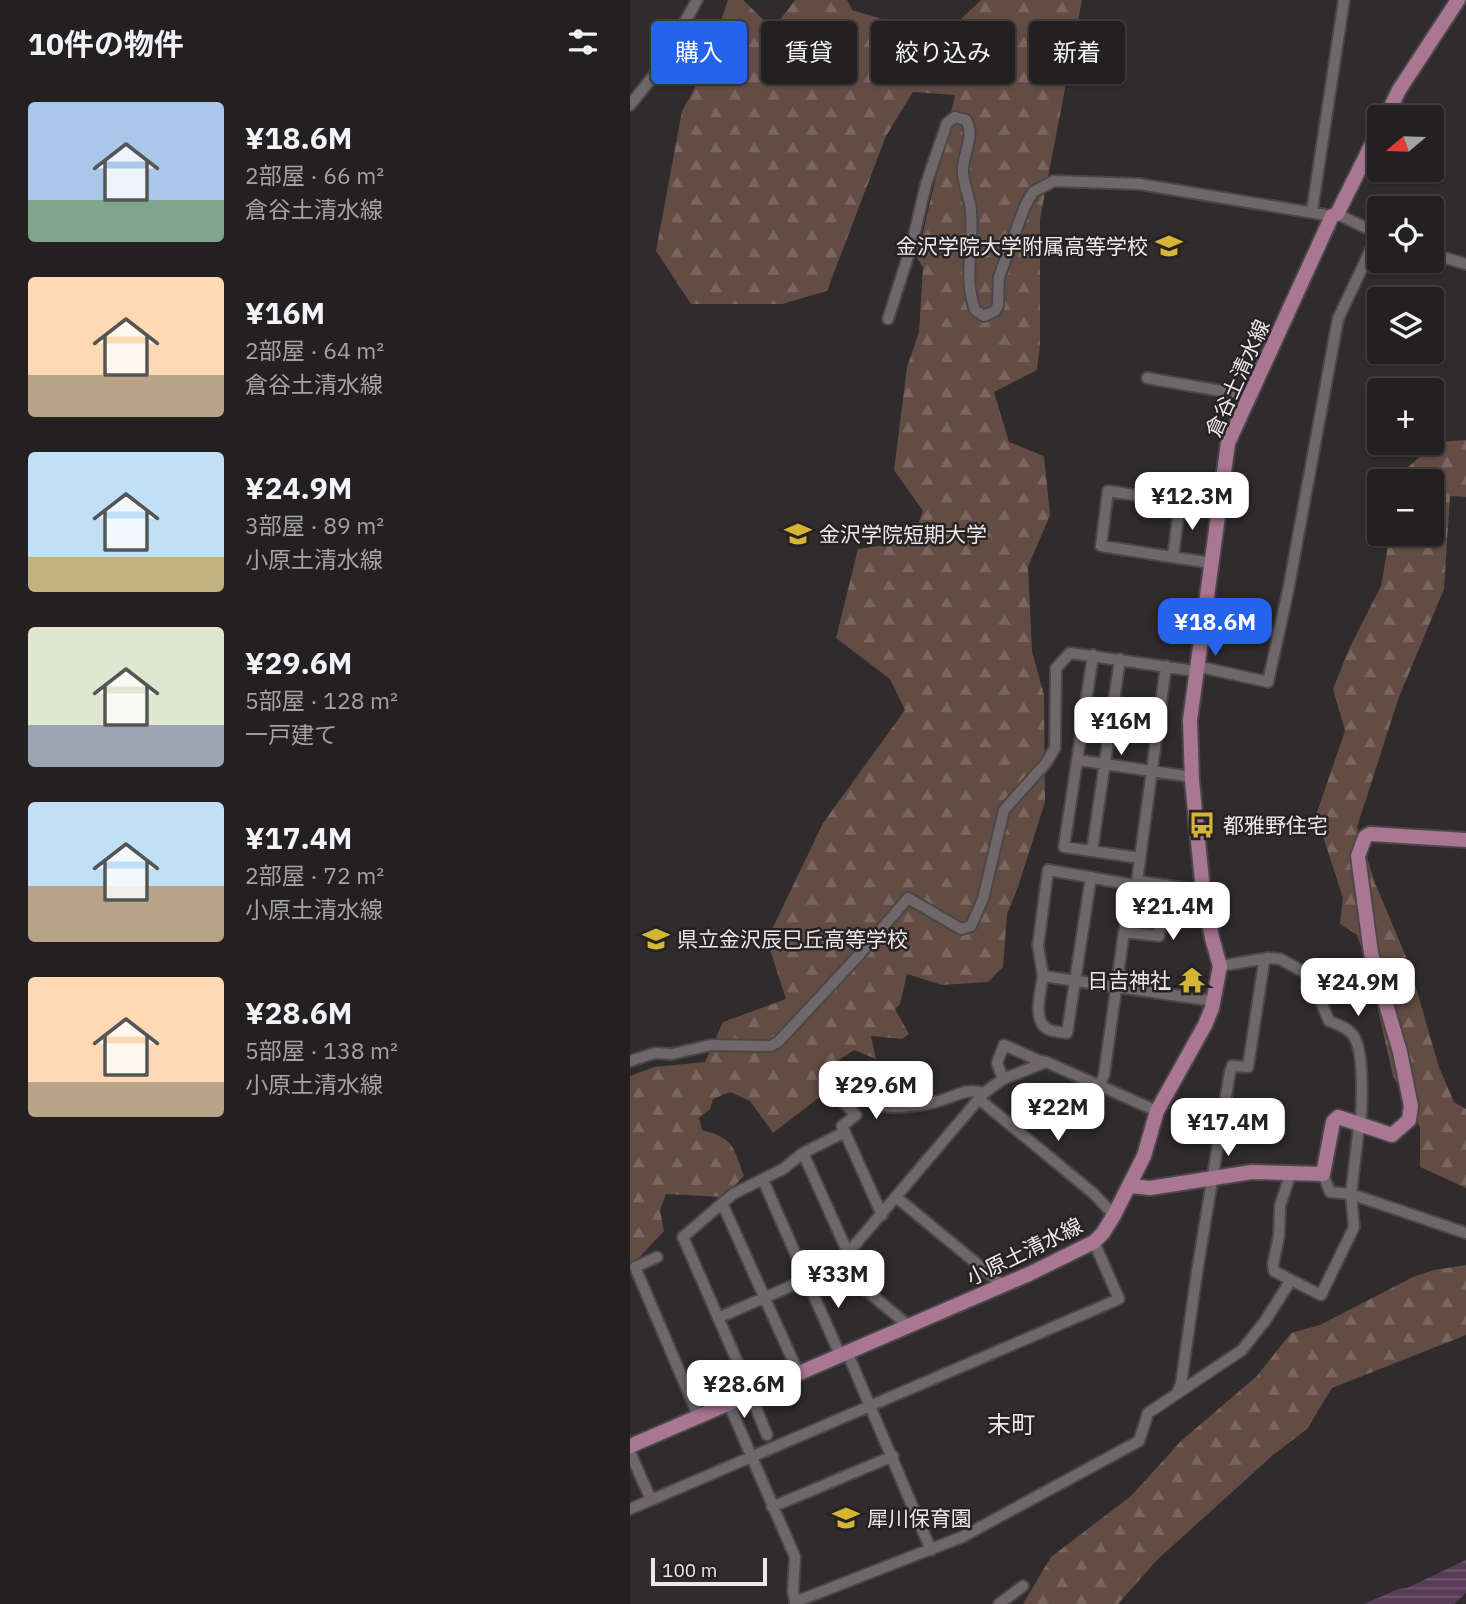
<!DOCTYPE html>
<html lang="ja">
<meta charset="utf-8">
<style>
:root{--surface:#242021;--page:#2c282a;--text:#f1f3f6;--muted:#a3a3a5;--line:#413e3f;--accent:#2563eb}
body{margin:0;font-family:"IBM Plex Sans","Noto Sans JP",sans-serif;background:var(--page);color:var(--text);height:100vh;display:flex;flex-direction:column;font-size:26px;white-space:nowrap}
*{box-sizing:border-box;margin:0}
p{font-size:23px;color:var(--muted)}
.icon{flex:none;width:38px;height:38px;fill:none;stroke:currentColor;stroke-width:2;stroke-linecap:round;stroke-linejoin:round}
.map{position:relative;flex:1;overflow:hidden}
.drawer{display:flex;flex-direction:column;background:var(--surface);width:630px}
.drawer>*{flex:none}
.top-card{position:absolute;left:21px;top:21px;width:665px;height:63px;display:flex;gap:14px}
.needle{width:46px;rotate:251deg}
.fabs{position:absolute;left:737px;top:105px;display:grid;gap:14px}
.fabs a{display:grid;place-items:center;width:77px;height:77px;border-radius:7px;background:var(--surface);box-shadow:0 2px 5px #0004,0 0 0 2px var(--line);font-size:35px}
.scale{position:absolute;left:21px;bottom:18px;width:116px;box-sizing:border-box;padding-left:7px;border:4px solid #ece9e9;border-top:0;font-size:19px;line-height:24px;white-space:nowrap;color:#ece9e9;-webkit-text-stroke:5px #272223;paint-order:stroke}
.price{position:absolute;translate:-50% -60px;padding:0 16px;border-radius:14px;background:#fff;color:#222;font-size:23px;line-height:46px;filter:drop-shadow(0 2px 4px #0008)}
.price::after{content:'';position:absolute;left:50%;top:42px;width:21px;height:16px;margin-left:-10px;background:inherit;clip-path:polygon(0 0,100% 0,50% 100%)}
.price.on{background:var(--accent);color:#fff}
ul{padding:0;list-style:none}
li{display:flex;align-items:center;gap:21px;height:175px;padding:0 28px}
li span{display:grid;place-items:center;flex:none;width:196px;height:140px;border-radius:7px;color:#555}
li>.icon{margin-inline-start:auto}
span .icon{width:84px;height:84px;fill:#fffc;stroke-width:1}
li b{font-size:30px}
h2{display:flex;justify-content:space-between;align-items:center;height:84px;padding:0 28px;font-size:30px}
.tag{padding:0 24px;border-radius:7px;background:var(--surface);box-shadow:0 2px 5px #0004,0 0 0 2px var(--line);font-size:24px;line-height:63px}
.tag.on{background:var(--accent);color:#fff}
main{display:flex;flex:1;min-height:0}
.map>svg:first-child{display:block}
.forest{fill:url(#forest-firs)}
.water{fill:url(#water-rules)}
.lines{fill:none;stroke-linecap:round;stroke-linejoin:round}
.minor-casing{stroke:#4b4748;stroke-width:14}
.major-casing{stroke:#4b4748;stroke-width:18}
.minor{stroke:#6e686a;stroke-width:10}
.major{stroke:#a97693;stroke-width:14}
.labels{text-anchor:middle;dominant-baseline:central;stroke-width:5;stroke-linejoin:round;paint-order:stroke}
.poi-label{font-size:21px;fill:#ece9e9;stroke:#272223;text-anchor:start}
.street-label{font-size:21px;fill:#ece9e9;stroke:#272223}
.quarter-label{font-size:24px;fill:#ece9e9;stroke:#272223}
</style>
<main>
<section class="drawer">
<h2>10件の物件<svg class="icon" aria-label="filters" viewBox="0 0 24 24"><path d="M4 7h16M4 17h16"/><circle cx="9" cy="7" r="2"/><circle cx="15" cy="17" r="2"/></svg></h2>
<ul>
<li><span style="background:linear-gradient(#a9c7e8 70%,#7fa58c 0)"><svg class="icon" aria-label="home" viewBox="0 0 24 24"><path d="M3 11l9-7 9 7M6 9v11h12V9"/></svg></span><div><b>¥18.6M</b><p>2部屋 · 66 m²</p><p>倉谷土清水線</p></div></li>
<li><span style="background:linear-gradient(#ffd9b3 70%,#b9a48a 0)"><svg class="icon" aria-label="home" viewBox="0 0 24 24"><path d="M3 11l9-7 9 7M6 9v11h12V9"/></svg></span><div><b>¥16M</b><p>2部屋 · 64 m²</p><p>倉谷土清水線</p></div></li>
<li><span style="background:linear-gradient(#bfe0f5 75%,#c2b280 0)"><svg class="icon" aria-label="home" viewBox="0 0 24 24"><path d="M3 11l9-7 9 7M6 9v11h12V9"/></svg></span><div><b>¥24.9M</b><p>3部屋 · 89 m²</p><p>小原土清水線</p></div></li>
<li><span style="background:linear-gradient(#dfe7d0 70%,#9aa5b1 0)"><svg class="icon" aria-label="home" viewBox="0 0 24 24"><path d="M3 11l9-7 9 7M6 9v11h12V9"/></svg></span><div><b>¥29.6M</b><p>5部屋 · 128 m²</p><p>一戸建て</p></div></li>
<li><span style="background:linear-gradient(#bfe0f5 60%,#b9a48a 0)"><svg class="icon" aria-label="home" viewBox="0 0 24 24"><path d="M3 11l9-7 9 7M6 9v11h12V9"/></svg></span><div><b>¥17.4M</b><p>2部屋 · 72 m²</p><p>小原土清水線</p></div></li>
<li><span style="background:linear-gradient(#ffd9b3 75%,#b9a48a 0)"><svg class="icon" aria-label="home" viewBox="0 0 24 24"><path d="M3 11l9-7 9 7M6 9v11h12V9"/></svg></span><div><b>¥28.6M</b><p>5部屋 · 138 m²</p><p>小原土清水線</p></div></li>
</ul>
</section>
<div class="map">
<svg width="836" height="1604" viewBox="0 0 836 1604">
<defs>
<pattern id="forest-firs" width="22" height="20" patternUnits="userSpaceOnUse" patternTransform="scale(1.75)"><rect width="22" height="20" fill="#634c44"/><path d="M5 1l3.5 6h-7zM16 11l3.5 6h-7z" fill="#7a665f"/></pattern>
<pattern id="water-rules" width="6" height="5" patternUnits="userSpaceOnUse" patternTransform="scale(1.75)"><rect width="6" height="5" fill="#583c57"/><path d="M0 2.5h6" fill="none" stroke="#70586f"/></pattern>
</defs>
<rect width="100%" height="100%" fill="#302b2c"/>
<path class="forest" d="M98 0H113L143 29 165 0H217L222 10 312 37 351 0H452L410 219V345L407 370 364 392 379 442 414 456 420 515 398 567 402 651 414 695 415 802 388 887 377 914 373 967 358 982 312 985 277 974 270 1004 265 1009 279 1034 272 1039 241 1036 246 1059 224 1050 203 1064 191 1096 143 1133 120 1101 100 1092 83 1099 80 1109 69 1118 72 1130C105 1139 103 1147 114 1176L93 1197 36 1194 30 1210 34 1231 0 1267V1076L24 1067 75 1062 93 1022 156 999 137 940 193 823 275 710 260 679 206 638 228 549 281 541 293 511 264 470 277 367 289 332 293 267 287 258 325 95 283 92 256 136 197 291 152 304H61L26 251 52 111 74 71Z
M836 440V497L820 496 814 589 769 697 727 827 745 883 779 964 809 1067 824 1102 836 1109V1188L790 1167V1127L763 1076 739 970 727 935 710 924 713 898 686 815 715 731 703 689 719 649 751 586 760 534H802V481H774L777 468 807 442Z
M836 1265V1335L702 1388 677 1429 643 1455 527 1560 488 1604H393L421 1557 501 1496 551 1441 627 1376 661 1333 690 1325 783 1277 804 1270Z"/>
<path class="water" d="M836 1560V1593L824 1604H734L768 1589 777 1588Z"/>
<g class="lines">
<g class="minor-casing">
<path id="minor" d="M0 105 29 69 67 0
M682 211 714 0
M707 214 749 234
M802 254 836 264
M258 319 282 244 296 184 317 123 325 117 336 120C345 135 334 152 333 168 332 184 340 196 341 211 344 245 333 277 345 310L354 316 365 311 368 305 369 277 395 206 403 192 424 181 509 184 702 216
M517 378 620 396
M543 557 550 502
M581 563 471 546 478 491 589 508
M463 655 434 847 510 858
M566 666 638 682 658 591 708 319 748 234
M448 760 562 777
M462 851 490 659
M507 881 573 891
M504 885 418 870 408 946 413 976 583 1001
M494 932 529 936 536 885
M590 966 638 958 650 959 687 979 691 1002 699 1021C708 1025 717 1027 723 1035 734 1050 732 1099 731 1118L724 1123
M413 976C411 989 403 1018 415 1027 420 1032 430 1032 437 1033L461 877
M0 1061 25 1053 42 1054 81 1045 141 1046 148 1042 230 954 278 898 331 929 341 926 353 899 374 810 416 763 425 748 426 668 440 653 565 671
M373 1079 367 1063 374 1045 410 1061 416 1062
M470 1085 474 1075 494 932 504 885 507 881 536 666
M349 1099 463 1193 484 1215
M173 1153 215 1132
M693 1174 700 1192 721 1194 836 1233
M133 1180 210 1355
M266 1197 374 1286
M92 1203 168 1372
M252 1215 212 1126 226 1115 209 1098 211 1091 224 1082C231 1089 239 1099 248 1104 259 1111 300 1104 312 1100 328 1095 336 1088 354 1093
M27 1257 5 1267 68 1415
M207 1266 279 1326
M661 1280 644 1271 643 1264 649 1236 650 1206 661 1172
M88 1318 207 1266 354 1093 373 1079 416 1062 527 1111
M217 1352 301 1550
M120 1393 137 1435
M121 1393 53 1237 103 1194 153 1169 173 1153 218 1253
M547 1393 551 1384 567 1272 600 1072 602 1066 618 1067 634 962 638 958
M98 1402 165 1557 163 1592 166 1604
M0 1452 21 1500
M142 1507 263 1456
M0 1509 489 1299 464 1242
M165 1602 332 1537 509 1441 518 1413 612 1350 635 1321 661 1280 691 1295 724 1227 721 1194 729 1126
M369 1604 393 1586"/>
</g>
<g class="major-casing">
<path id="major" d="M756 117 769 90 828 0
M501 1186 520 1188 622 1172 693 1174 703 1122 708 1117 762 1135 779 1120 781 1106 770 1052 741 953 728 856 735 837 740 834 836 840
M0 1446 399 1274 464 1242 473 1233 484 1215 514 1156 527 1111 575 1025 582 1008 590 966 582 938 573 891 562 781 560 720 598 443 702 216 707 214 749 130"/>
</g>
<use href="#minor" class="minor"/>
<use href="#major" class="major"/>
</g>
<defs>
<g id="school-bare" transform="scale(2.1)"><path d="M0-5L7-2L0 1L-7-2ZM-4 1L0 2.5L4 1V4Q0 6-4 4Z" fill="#d5b534" stroke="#272223" stroke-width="2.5" paint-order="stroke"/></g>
<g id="university-bare" transform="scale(2.1)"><path d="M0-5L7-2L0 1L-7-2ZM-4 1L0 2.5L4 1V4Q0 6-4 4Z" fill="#d5b534" stroke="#272223" stroke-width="2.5" paint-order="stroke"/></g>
<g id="bus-bare" transform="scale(2.1)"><path d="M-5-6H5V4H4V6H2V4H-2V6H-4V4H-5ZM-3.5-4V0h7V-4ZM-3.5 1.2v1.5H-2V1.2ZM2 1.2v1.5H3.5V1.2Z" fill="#d5b534" stroke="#272223" stroke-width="2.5" paint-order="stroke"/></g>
<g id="temple-bare" transform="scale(2.1)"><path d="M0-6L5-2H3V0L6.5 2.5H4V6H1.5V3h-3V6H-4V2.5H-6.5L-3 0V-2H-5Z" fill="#d5b534" stroke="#272223" stroke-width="2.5" paint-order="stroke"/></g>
</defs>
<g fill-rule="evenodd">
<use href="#school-bare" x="539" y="246"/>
<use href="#university-bare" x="168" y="534"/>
<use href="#bus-bare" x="572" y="825"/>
<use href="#school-bare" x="26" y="939"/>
<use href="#temple-bare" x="562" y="980"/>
<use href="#school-bare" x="216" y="1518"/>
</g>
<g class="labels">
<g class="poi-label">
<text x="518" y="246" text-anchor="end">金沢学院大学附属高等学校</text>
<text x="189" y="534">金沢学院短期大学</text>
<text x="593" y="825">都雅野住宅</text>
<text x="47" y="939">県立金沢辰巳丘高等学校</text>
<text x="541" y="980" text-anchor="end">日吉神社</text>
<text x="237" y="1518">犀川保育園</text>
</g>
<g class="street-label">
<text transform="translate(607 378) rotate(-66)">倉谷土清水線</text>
<text transform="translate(394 1251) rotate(-26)">小原土清水線</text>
</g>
<g class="quarter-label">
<text x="381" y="1424">末町</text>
</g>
</g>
</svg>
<div class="fabs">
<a><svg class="needle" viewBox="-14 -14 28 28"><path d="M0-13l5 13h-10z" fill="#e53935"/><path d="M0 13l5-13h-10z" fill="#a3a3a5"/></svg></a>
<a><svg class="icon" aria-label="locate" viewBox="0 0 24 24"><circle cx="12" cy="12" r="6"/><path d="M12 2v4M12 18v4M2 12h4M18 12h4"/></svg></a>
<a><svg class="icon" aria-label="layers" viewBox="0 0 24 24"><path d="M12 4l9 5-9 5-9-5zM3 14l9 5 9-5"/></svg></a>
<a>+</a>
<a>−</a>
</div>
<div class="scale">100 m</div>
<b class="price" style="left:562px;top:532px">¥12.3M</b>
<b class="price on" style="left:585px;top:658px">¥18.6M</b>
<b class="price" style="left:491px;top:757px">¥16M</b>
<b class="price" style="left:543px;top:942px">¥21.4M</b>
<b class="price" style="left:728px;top:1018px">¥24.9M</b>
<b class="price" style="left:246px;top:1121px">¥29.6M</b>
<b class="price" style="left:428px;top:1143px">¥22M</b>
<b class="price" style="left:598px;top:1158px">¥17.4M</b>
<b class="price" style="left:208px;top:1310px">¥33M</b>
<b class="price" style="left:114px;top:1420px">¥28.6M</b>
<div class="top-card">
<a class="tag on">購入</a>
<a class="tag">賃貸</a>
<a class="tag">絞り込み</a>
<a class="tag">新着</a>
</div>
</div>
</main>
